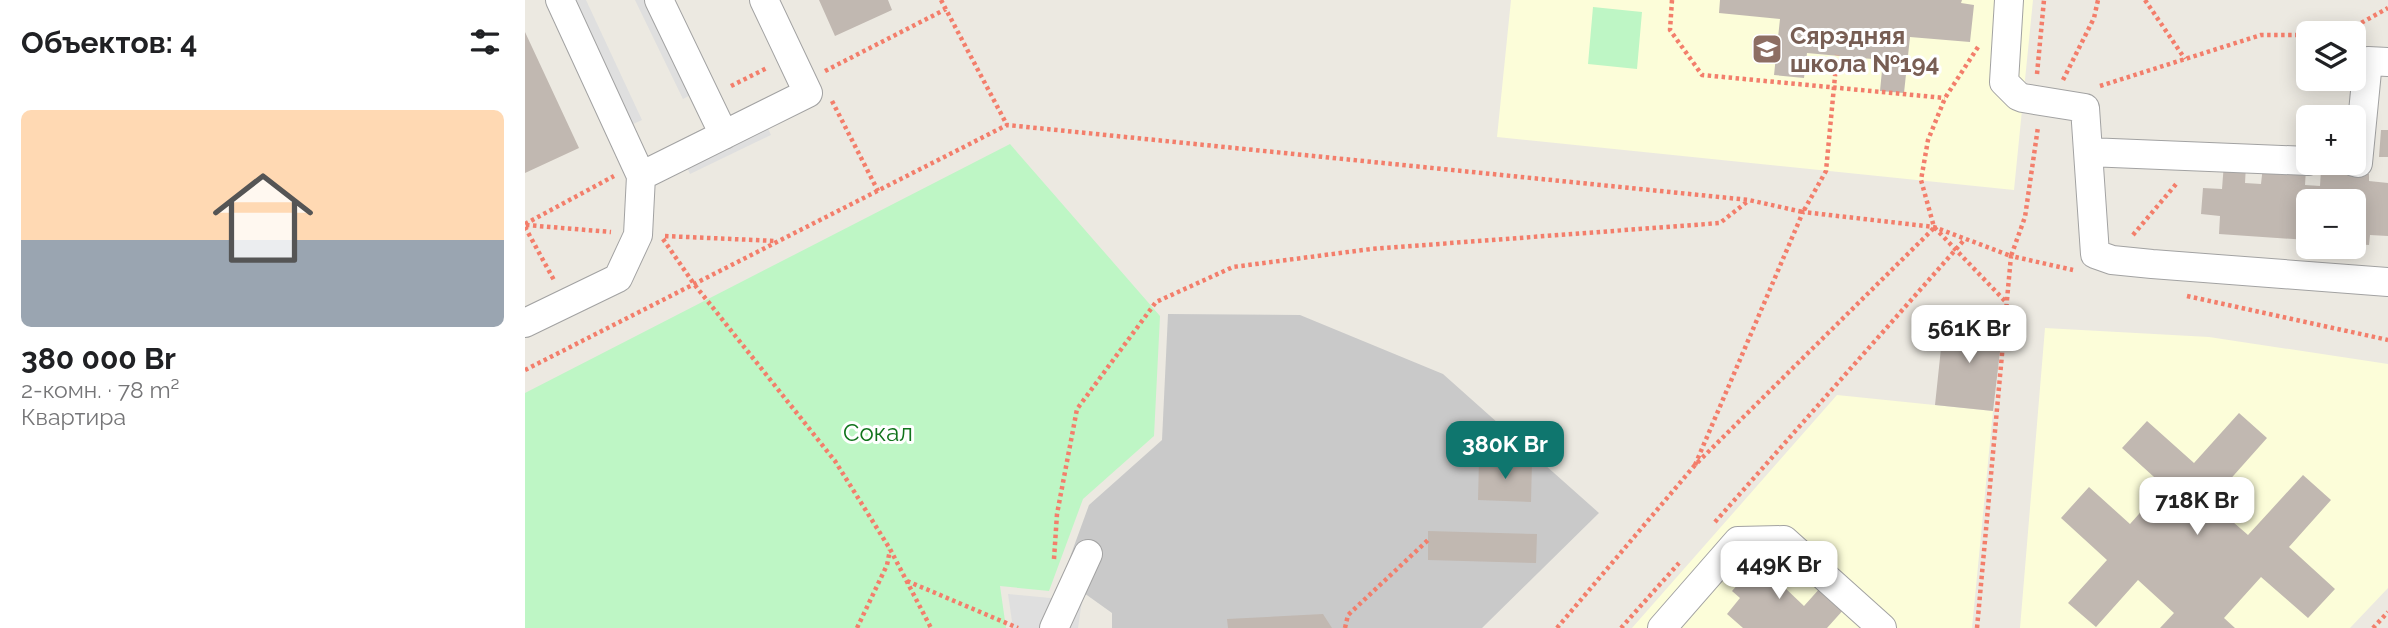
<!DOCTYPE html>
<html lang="ru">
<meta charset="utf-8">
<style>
:root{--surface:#fff;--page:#f6f6f6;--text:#202124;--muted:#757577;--accent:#0f766e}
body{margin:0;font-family:Raleway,sans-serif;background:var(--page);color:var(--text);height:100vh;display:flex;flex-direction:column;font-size:26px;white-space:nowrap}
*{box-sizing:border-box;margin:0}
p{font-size:23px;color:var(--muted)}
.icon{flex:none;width:38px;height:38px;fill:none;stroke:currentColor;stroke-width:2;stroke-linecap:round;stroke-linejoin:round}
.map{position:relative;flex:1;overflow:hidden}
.panel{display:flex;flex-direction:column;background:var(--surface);width:525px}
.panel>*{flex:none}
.fabs{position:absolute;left:1771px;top:21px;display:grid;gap:14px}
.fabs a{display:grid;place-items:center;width:70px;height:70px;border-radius:10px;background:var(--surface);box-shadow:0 4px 18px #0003;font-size:35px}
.price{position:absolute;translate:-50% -60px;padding:0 16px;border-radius:14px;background:#fff;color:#222;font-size:23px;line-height:46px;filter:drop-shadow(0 2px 4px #0008)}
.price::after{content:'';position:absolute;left:50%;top:42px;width:21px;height:16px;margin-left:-10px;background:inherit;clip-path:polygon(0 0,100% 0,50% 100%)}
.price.selected{background:var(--accent);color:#fff}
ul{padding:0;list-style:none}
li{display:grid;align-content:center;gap:14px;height:371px;padding:0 21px}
li span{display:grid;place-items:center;height:217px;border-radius:10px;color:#555}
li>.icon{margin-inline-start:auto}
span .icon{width:126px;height:126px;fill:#fffc;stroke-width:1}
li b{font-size:30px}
h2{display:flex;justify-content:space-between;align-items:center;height:84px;padding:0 21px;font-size:30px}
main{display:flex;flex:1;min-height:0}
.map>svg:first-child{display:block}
.education{fill:#fcfdd9}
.religious{fill:#c9c9c9}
.park{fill:#bef6c5}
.parking{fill:#dfdfdf}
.building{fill:#c1b8b1}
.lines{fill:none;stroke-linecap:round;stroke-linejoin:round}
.minor-casing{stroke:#a2a2a2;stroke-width:30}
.path{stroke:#f37e6b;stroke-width:4.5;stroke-dasharray:3.5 3.5;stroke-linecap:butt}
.minor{stroke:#fff;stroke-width:28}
.labels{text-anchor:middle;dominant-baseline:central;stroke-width:6;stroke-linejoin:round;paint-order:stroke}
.education-label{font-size:24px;font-weight:bold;fill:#785e54;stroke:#fff;text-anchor:start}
.park-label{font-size:24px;fill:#10731b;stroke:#fff}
</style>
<main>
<section class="panel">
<h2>Объектов: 4<svg class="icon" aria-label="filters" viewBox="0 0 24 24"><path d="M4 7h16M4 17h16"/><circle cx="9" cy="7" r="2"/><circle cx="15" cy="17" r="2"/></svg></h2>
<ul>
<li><span style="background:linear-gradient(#ffd9b3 60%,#9aa5b1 0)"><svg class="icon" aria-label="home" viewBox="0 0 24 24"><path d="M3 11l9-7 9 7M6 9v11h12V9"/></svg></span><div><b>380 000 Br</b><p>2-комн. · 78 m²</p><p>Квартира</p></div></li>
</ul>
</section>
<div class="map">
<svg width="1863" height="628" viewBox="0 0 1863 628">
<rect width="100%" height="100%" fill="#ece9e1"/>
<path class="education" d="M986 0H1508L1489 190 972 137Z
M1520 328 1684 337 1863 364V588L1825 628H1495Z
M1312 395 1468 411 1447 628H1107Z"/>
<path class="religious" d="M643 314 775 315 918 374 1074 513 957 628H587V613L559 593 533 590 564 505 637 440Z"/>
<path class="park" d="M1068 7 1117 12 1112 69 1063 64Z
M485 144 635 316 629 436 558 499 524 591 475 586 481 628H0V393Z"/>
<path class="parking" d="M35 0H61L117 120 95 130Z
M110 0H134L177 89 158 99Z
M237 116 246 135 165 174 157 156Z
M483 594 557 601 553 628H488Z"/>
<path class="building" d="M294 0H363L367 10 310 36Z
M1195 0H1437L1436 3 1449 5 1445 42 1385 37 1379 93 1355 91 1358 60 1282 53 1279 78 1249 75 1255 19 1194 13Z
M0 32 54 148 0 173Z
M1856 130H1863V157H1854Z
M1699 163 1721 165 1720 183 1736 184 1738 166 1781 169 1780 185 1795 186 1796 170 1844 174V181L1863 183V236L1845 235 1844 245 1829 244V201H1783V240L1694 234 1695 216 1676 214 1678 188 1697 189Z
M1419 320 1478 326 1468 411 1410 405Z
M1714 413 1742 438 1685 502 1723 535 1778 475 1806 500 1764 547 1810 589 1783 618 1736 577 1699 618 1710 628H1635L1649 613 1613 580 1571 627 1543 603 1582 560 1536 518 1564 487 1605 524 1639 486 1597 448 1622 421 1669 463Z
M954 460 1007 462 1006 502 953 500Z
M903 531 1012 534 1011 563 903 560Z
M1241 553 1268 577 1259 587 1279 606 1296 587 1320 608 1302 628H1218L1202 614 1215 598 1207 591Z
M798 614 807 628H703L702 619Z"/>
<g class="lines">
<g class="minor-casing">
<path id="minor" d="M134 0 199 135
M1484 0 1479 82 1493 96 1498 98 1560 108 1570 254 1587 260 1627 264 1863 282
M1563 152 1783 161
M1829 162 1833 163 1843 61 1863 62
M116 176 283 93 239 0
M0 323 93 278 113 235 116 176 35 0
M529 628 563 554
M1137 628 1213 541 1259 540 1357 628"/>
</g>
<path class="path" d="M416 0 482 125
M1147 0 1145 30 1177 75 1420 98
M1620 0 1660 59
M1818 33 1863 8
M1453 47 1420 98 1403 140 1396 180 1409 227 1481 302
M300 71 421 9
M1512 74 1519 0
M1538 80 1569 18 1573 0
M206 86 242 68
M1575 86 1736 35H1783
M307 101 353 191
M0 224 89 176
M1 225 86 232
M0 227 30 282
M1608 235 1652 183
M140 236 251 241
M138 239 169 284 310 461 365 549 406 628
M1662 296 1863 340
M0 370 482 125 1224 200 1278 212 1301 171 1312 55
M1170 465 1278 212 1409 227 1486 256 1500 217 1513 127
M1190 522 1440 239
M529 559 532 514 552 409 631 302 708 267 846 249 1195 223 1223 201
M382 581 493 628
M332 628 362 565 365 550
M820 628 823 615 903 540
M1032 628 1170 465 1409 228
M1096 628 1154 563
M1452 628 1486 256 1548 270
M1848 628 1863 612"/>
<use href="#minor" class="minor"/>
</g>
<defs>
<g id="school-square" transform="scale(1.575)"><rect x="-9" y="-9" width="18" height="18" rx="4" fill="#8d6e63" stroke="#fff"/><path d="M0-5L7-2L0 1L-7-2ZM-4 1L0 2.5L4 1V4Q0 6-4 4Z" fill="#fff"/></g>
</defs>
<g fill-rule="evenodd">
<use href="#school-square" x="1242" y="49"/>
</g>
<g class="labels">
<g class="education-label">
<text x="1265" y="35">Сярэдняя<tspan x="1265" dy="28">школа №194</tspan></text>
</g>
<g class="park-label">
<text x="353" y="432">Сокал</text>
</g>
</g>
</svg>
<div class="fabs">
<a><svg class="icon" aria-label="layers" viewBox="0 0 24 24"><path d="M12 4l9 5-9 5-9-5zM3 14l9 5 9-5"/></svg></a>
<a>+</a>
<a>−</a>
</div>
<b class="price" style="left:1444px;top:365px">561K Br</b>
<b class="price selected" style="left:980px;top:481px">380K Br</b>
<b class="price" style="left:1672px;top:537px">718K Br</b>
<b class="price" style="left:1254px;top:601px">449K Br</b>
</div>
</main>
